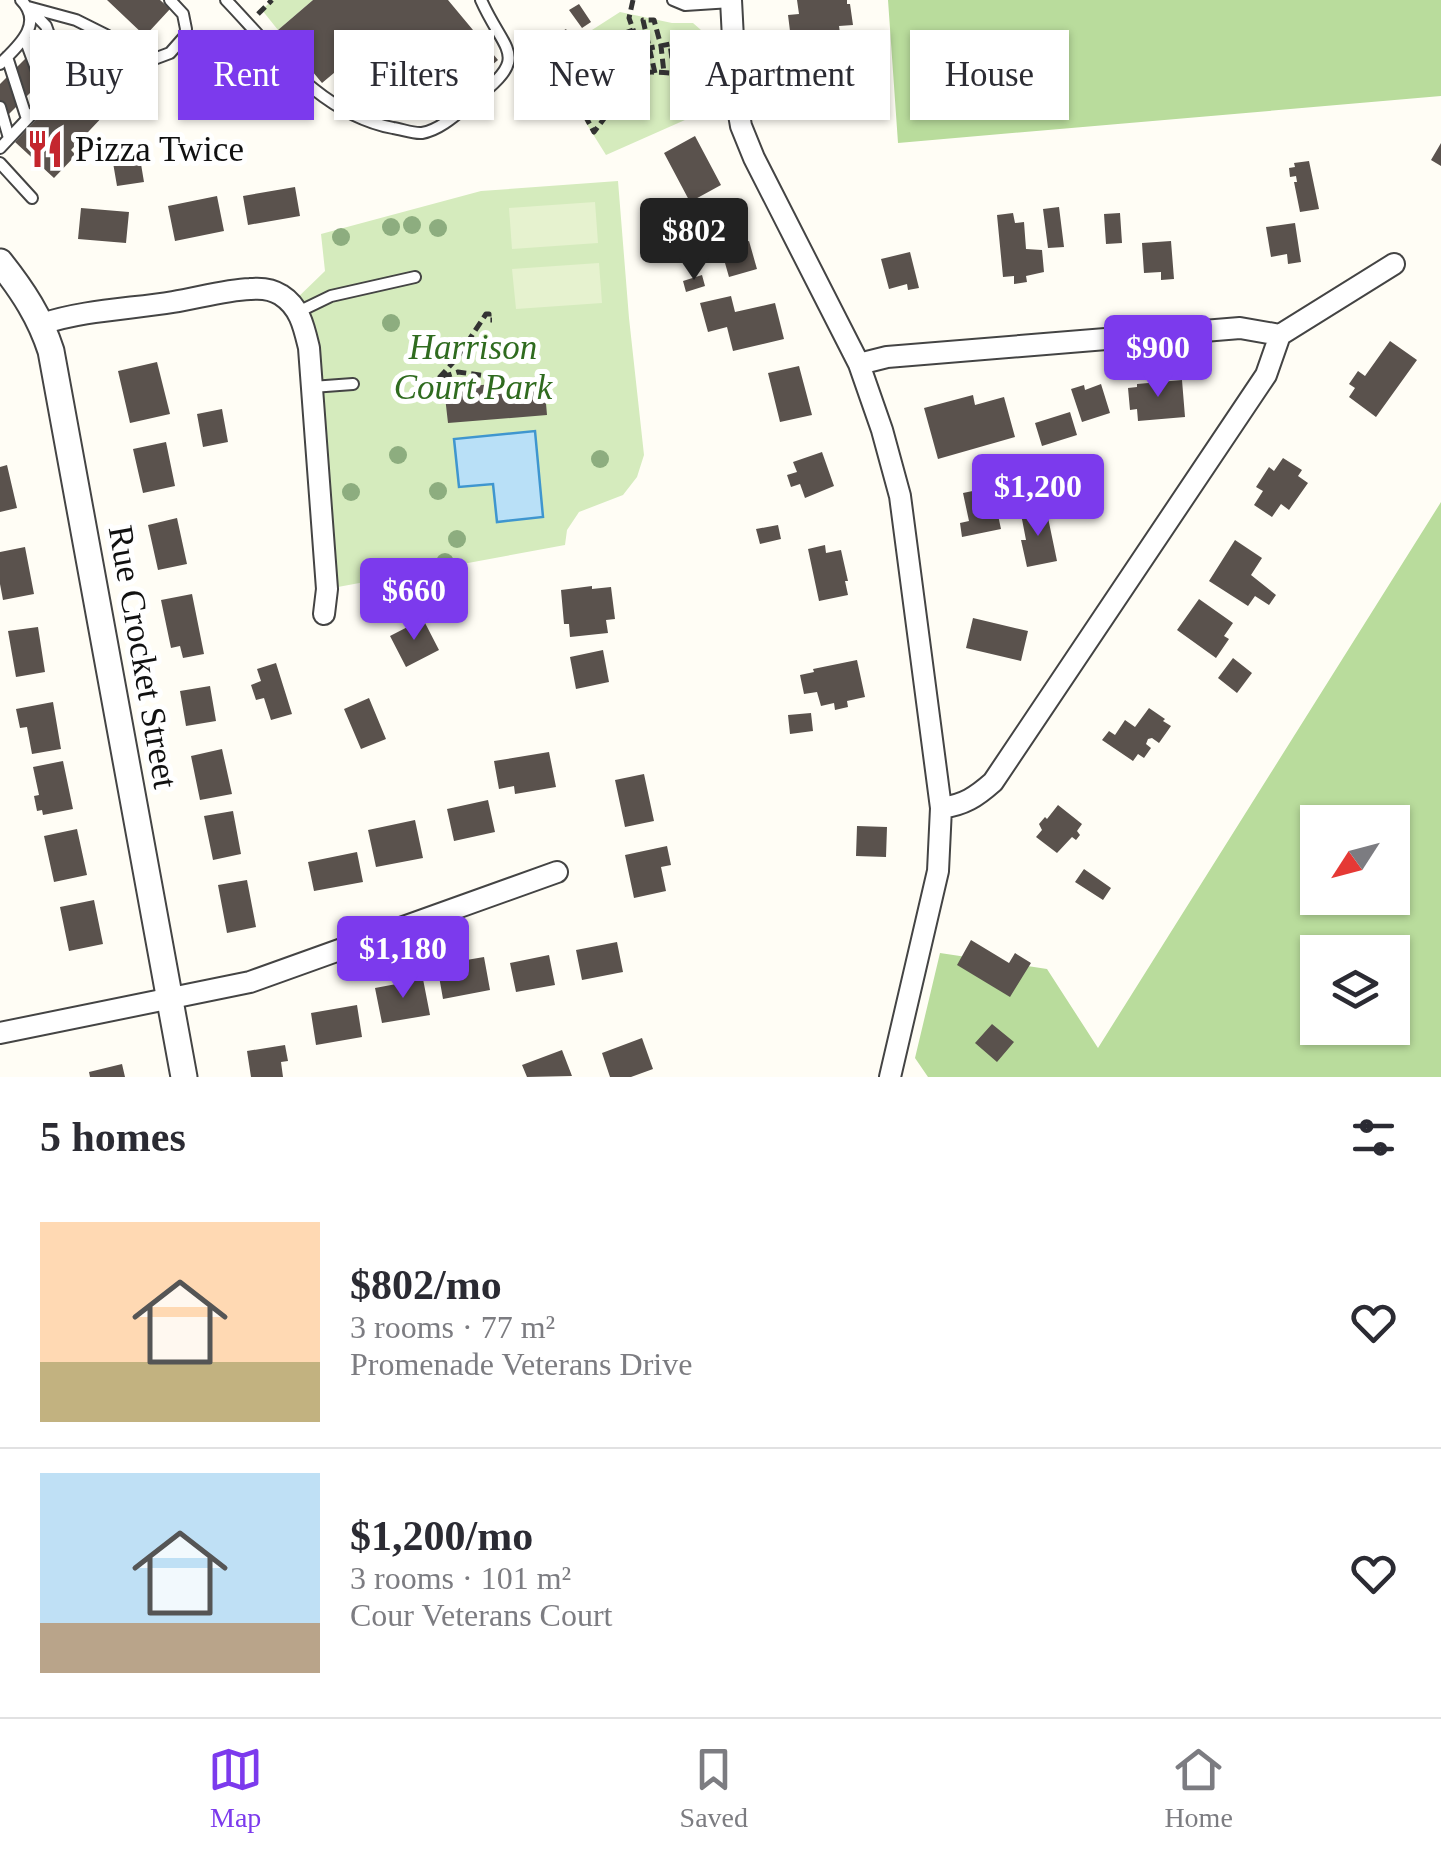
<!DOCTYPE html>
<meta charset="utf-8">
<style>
:root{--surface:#fff;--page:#f2f2f3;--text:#2b2b33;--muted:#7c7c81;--line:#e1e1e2;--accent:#7c3aed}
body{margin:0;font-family:Georgia,serif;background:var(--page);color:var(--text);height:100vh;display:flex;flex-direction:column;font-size:38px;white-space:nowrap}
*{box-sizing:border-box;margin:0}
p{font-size:32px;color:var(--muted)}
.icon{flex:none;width:55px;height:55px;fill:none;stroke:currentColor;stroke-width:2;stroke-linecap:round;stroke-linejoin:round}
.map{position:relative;height:1077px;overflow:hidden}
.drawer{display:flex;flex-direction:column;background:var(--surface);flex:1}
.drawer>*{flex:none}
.guide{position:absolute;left:30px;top:30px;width:1382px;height:90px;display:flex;gap:20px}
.needle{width:65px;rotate:234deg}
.tools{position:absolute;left:1300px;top:805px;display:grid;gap:20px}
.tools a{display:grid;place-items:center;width:110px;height:110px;border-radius:0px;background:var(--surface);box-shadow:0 2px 8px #0004;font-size:50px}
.price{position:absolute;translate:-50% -85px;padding:0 22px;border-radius:10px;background:var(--accent);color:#fff;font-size:32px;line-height:65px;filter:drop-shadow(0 2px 5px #0008)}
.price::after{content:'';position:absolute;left:50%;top:60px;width:30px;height:22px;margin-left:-15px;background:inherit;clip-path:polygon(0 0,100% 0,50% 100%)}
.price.current{background:#222;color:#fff}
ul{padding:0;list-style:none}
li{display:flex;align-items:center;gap:30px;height:250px;padding:0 40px}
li+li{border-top:2px solid var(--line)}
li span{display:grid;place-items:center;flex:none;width:280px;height:200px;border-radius:0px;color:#555}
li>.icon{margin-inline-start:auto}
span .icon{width:120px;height:120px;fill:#fffc;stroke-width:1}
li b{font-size:42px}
h2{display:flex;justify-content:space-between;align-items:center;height:120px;padding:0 40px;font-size:42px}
.chip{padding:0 35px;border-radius:0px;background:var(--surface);box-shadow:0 2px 8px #0004;font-size:35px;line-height:90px}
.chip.current{background:var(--accent);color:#fff}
.tabs{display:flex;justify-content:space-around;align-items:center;height:140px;border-top:2px solid var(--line);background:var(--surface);font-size:28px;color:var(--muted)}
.tabs a{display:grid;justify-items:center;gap:5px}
.tabs .current{color:var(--accent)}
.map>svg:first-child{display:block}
.green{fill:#d5ebbd}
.forest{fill:#b9dc9c;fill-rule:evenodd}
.pitch{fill:#e6f2cf}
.water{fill:#b9e0f7;stroke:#3f96cf;stroke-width:2.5}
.building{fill:#5a524d}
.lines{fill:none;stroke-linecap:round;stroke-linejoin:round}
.service-casing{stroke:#444;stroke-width:14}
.minor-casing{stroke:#444;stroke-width:24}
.tertiary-casing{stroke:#444;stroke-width:29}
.path{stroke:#333;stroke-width:5;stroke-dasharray:10 5;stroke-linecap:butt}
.service{stroke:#fff;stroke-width:10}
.minor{stroke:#fff;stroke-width:20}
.tertiary{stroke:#fff;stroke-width:25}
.tree{fill:#8dad7f}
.labels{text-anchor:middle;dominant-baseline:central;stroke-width:10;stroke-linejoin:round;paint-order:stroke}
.poi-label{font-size:35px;fill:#111;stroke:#fff;text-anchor:start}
.park-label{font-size:35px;font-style:italic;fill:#2f6b1f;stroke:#fff}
.street-label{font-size:35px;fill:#111;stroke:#fff}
</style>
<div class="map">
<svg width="1441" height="1077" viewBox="0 0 1441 1077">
<rect width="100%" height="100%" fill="#fffdf5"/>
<path class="green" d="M272 0H313L278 30 262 10Z
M620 12 672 23H693L701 30 712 108 606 155 586 123 553 55Z
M618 181 629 318 644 455 637 477 623 495 579 512 567 530 565 545 327 589 312 387 291 304 325 271 321 234 481 191Z"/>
<path class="forest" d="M888 0H1441V96L898 143Z
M1441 502V1077H928L915 1058 940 953 1047 969 1098 1048ZM1318 822H1392V898H1318ZM1318 952H1392V1028H1318Z"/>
<path class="pitch" d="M595 202 598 243 512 249 509 208Z
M599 263 602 303 516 309 512 269Z"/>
<path class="water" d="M535 431 543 517 497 522 493 484 459 487 454 439Z"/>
<path class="building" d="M107 0H160L170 9 145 36Z
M313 0H448L498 60 427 120 365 47 322 83 278 30Z
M797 0H847V4H850L853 25 839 26 840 33 791 39 788 15 799 14Z
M579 4 591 22 582 28 569 10Z
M566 29 573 40 558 49 551 38Z
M43 41 63 60 6 117 0 111V84Z
M92 60 126 92 71 150 76 155 54 178 15 142Z
M828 74 832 98 849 95 852 113 837 115 836 110 831 111V108L804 113 802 104 796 105 793 90 799 88 797 79Z
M695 136 721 185 690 202 664 153Z
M1441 143V166L1431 160Z
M138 146 144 182 117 186 111 151Z
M1309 161 1319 209 1300 212 1294 182H1297L1296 176 1290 177 1289 168 1295 167 1294 163Z
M295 187 300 216 248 225 243 196Z
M217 196 224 231 175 241 168 206Z
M1059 207 1064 247 1048 248 1043 209Z
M81 208 129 212 126 243 78 239Z
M1013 213 1015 223 1024 222 1026 249 1042 250 1044 272 1026 276 1027 282 1014 284V276L1003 277 997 215Z
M1120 213 1122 243 1106 244 1104 214Z
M1295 223 1301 262 1288 264 1287 254 1271 257 1266 227Z
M749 241 757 269 729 277 721 249Z
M1171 241 1174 279 1161 280V272L1144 273 1142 243Z
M910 252 919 288 908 290 907 284 889 289 881 259Z
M702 275 705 286 686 292 683 281Z
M731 296 735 312 775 303 784 339 733 351 727 327 708 332 700 303Z
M1390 341 1417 360 1376 417 1349 397 1355 388 1349 384 1358 371 1365 376Z
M157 362 170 414 130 423 118 371Z
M799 366 812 415 780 422 768 373Z
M544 380 547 415 448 423 444 388Z
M1182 380 1185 417 1138 421 1137 409 1130 410 1128 388 1137 387V384Z
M1101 384 1110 413 1082 422 1071 389 1084 385 1085 390Z
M973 395 975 405 1004 397 1015 437 938 459 924 408Z
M222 409 228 442 203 447 197 414Z
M1070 412 1077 435 1042 446 1035 423Z
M166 442 175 486 143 493 133 449Z
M822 452 834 486 805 498 800 484 791 487 787 475 797 472 793 462Z
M1283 458 1302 470 1298 476 1308 483 1289 510 1281 504 1272 517 1254 505 1263 491 1256 487 1269 467 1274 471Z
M7 465 17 508 0 512V467Z
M992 487 1001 529 962 537 960 523 969 521 963 493Z
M1046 508 1057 561 1027 567 1021 540H1026L1021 514Z
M177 518 187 564 158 570 148 525Z
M778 525 781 539 760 544 756 529Z
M1235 540 1262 558 1251 575 1276 595 1269 605 1255 596 1248 606 1209 581Z
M825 545 826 553 841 550 848 581H845L848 595 819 601 808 549Z
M25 547 34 594 3 600 0 584V552Z
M592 586V589L611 587 615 619 606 620 608 633 570 637 569 624H564L561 590Z
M192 594 204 654 183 658 180 646 171 648 161 600Z
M1199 599 1233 623 1224 636 1229 639 1216 658 1177 630Z
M973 618 1028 631 1021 661 966 648Z
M423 619 439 650 406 667 390 636Z
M38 627 45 672 16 677 8 631Z
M603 650 609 682 576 689 570 657Z
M1233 658 1252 673 1237 693 1218 678Z
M857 660 865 697 847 701 848 707 835 710 834 703 821 706 817 692 804 694 800 675 814 672 813 669Z
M276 663 292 714 271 720 264 698 256 700 251 685 261 681 257 669Z
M210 686 216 721 186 726 180 691Z
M369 698 386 739 361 749 344 709Z
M53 702 61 749 32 754 27 727 20 728 16 709Z
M1149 708 1165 719 1163 721 1171 726 1159 743 1152 738 1148 739 1146 744 1151 748 1144 758 1138 754 1133 761 1102 740 1109 731 1115 735 1125 720 1135 727Z
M811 713 813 731 790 734 788 715Z
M222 749 232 794 200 800 191 756Z
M549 752 556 787 515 794 514 786 499 789 494 761Z
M63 761 73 809 43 815 42 810 37 811 34 796 39 795 33 767Z
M644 774 654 821 625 827 615 780Z
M488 800 495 832 454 841 447 809Z
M1058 805 1082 824 1077 831 1080 835 1076 840 1072 837 1057 853 1036 837 1042 830 1039 824 1045 817 1047 819Z
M233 811 241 854 213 860 204 816Z
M415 820 423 858 376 867 368 830Z
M857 826 887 827 886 857 856 856Z
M77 829 87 875 54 882 44 836Z
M667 846 671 865 661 867 666 891 634 898 625 855Z
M357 852 363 882 314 891 308 862Z
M1084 869 1111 888 1103 900 1075 882Z
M247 880 256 927 227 933 218 885Z
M94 900 103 944 69 951 60 907Z
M971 940 1009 963 1015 953 1031 963 1010 997 957 965Z
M617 942 623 972 582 980 576 950Z
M549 955 555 985 516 992 510 963Z
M484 957 490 990 443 999 437 965Z
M423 979 430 1015 382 1023 375 988Z
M357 1005 362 1037 316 1045 311 1013Z
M992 1024 1014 1042 997 1062 975 1043Z
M642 1038 653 1069 631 1077H610L602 1053Z
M285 1045 288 1061 281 1062 283 1077H251L247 1051Z
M562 1050 572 1076 527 1077 522 1065Z
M122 1064 125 1077H90L89 1072Z"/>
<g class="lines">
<g class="service-casing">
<path id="service" d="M226 0C274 50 320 114 393 128 401 129 414 134 422 133 441 130 459 112 474 100 532 55 505 54 481 0
M673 0 685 5 731 2
M28 7 76 20 106 35 144 59H154L170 53 185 36 186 29 183 14 170 0
M29 8 46 26 65 79
M25 39 47 98
M7 57 27 119
M0 64C17 47 45 24 21 0
M0 107 9 138
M0 148 106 35
M0 163 32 198
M298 312 331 296 415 277
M312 387 353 384"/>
</g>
<g class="minor-casing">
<path id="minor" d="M731 0 736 97 741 126 754 158 859 364 882 430 900 496 941 808 938 871 890 1077
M42 324C84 310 130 309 173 302 198 298 225 290 250 289 260 288 272 289 281 295 300 307 304 327 309 348L327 589 324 614
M1280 335 1394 264
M859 364 887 357 1240 328 1280 335 1266 375 993 782C976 797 964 805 941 808
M0 1033 250 982 557 872"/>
</g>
<g class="tertiary-casing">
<path id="tertiary" d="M0 262C23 291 40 317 51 351L184 1077"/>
</g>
<path class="path" d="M633 0 629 18 643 58
M258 14 272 0
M655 73 643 20H654L661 46 664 73
M584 74 575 63 604 41 633 30
M582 79 612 108
M628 95 612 108 594 132 571 90C589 63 619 49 649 41
M579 104C598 78 621 62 652 56
M587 118C598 98 619 78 642 73 651 71 664 73 674 73L670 44 650 48
M442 377 458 372 501 378 504 383
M439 378 457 358 486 314H489V320H492"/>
<use href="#service" class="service"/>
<use href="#minor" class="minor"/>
<use href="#tertiary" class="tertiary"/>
</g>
<g class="tree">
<circle cx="412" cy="225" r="9"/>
<circle cx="391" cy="227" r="9"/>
<circle cx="438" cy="228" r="9"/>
<circle cx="341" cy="237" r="9"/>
<circle cx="391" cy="323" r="9"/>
<circle cx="398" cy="455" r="9"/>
<circle cx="600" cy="459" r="9"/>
<circle cx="438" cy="491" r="9"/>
<circle cx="351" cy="492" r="9"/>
<circle cx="457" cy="539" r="9"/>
<circle cx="445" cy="562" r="9"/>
</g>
<defs>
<g id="restaurant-bare" transform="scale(3)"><path d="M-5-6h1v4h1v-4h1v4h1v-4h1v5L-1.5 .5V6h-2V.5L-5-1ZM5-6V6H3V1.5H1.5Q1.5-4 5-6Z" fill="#c4262e" stroke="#fff" stroke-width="2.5" paint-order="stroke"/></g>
</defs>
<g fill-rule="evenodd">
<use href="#restaurant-bare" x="45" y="149"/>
</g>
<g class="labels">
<g class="poi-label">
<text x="75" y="149">Pizza Twice</text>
</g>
<g class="park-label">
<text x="473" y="347">Harrison<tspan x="473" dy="40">Court Park</tspan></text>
</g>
<g class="street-label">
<text transform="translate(143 657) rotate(80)">Rue Crocket Street</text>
</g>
</g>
</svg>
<div class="tools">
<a><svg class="needle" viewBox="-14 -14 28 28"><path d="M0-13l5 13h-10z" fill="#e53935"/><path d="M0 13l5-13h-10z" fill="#7c7c81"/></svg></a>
<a><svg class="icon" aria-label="layers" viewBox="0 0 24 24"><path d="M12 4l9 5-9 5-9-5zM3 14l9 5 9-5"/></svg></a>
</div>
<b class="price current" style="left:694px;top:283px">$802</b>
<b class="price" style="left:1158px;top:400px">$900</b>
<b class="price" style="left:1038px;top:539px">$1,200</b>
<b class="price" style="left:414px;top:643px">$660</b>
<b class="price" style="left:403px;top:1001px">$1,180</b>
<div class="guide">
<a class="chip">Buy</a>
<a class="chip current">Rent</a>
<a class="chip">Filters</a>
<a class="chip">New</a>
<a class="chip">Apartment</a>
<a class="chip">House</a>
</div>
</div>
<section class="drawer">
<h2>5 homes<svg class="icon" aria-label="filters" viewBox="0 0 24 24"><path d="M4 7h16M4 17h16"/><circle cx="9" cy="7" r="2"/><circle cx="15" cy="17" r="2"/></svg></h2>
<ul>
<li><span style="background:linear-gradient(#ffd9b3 70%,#c2b280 0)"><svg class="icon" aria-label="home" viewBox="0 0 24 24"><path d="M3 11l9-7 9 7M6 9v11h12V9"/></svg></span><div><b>$802/mo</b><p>3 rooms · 77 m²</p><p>Promenade Veterans Drive</p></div><svg class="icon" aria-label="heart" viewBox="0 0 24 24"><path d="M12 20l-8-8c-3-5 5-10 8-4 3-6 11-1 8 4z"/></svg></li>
<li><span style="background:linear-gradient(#bfe0f5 75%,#b9a48a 0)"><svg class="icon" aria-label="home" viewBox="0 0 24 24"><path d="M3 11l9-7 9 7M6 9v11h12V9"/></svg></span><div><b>$1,200/mo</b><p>3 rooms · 101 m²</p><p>Cour Veterans Court</p></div><svg class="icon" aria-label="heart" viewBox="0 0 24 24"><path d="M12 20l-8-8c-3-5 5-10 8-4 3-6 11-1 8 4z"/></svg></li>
</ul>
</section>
<nav class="tabs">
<a class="current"><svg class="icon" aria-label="map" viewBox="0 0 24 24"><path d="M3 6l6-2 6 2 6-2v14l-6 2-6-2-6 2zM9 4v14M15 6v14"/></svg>Map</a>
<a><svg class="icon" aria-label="saved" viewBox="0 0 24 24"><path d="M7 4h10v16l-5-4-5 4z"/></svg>Saved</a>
<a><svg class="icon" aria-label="home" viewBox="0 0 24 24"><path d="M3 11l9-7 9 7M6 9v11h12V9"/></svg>Home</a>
</nav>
